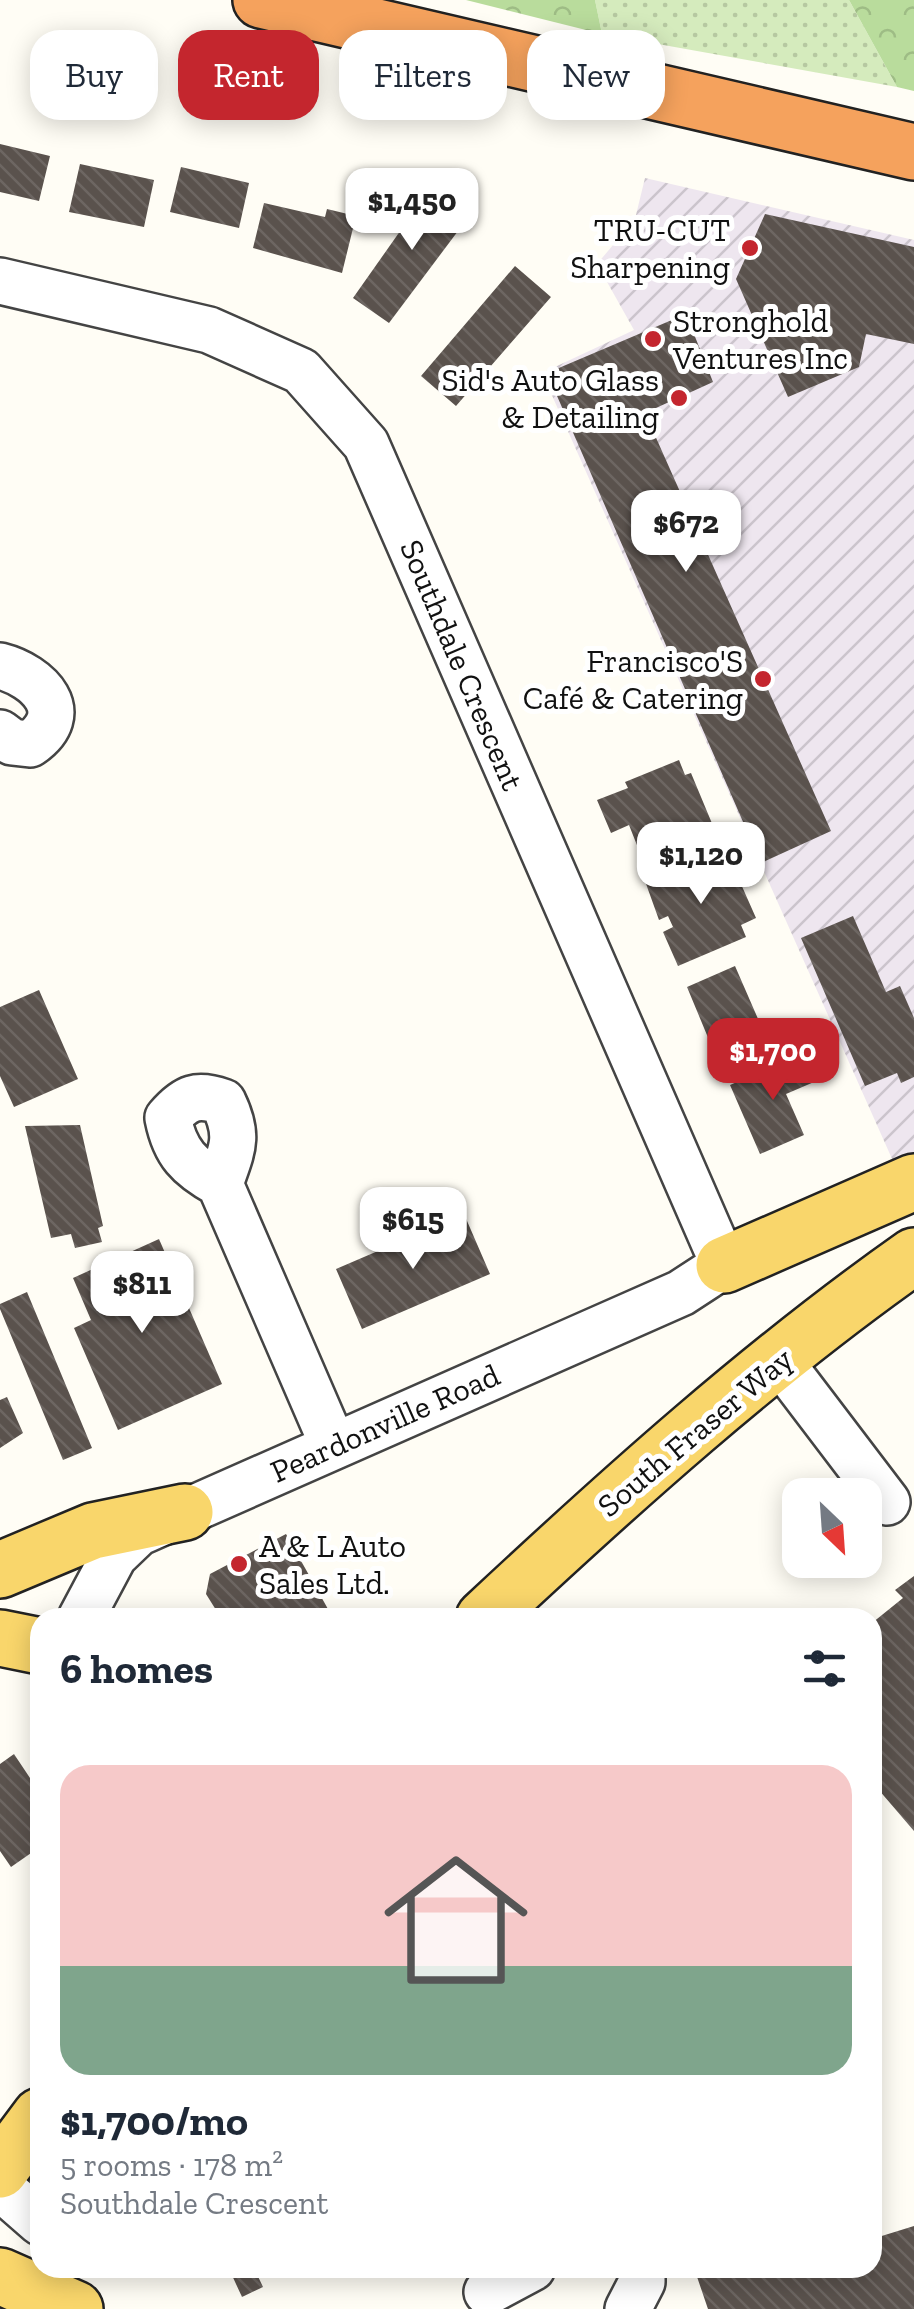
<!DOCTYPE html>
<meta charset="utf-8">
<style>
:root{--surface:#fff;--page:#f2f2f3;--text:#1f2937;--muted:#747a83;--accent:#c4262e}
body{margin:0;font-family:"Zilla Slab",serif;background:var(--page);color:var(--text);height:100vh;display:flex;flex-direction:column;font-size:38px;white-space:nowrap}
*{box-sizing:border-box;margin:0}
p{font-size:32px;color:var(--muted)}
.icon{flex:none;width:55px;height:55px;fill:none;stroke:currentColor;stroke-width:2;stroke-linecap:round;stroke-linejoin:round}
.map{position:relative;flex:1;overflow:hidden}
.panel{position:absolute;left:30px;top:1608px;width:852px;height:670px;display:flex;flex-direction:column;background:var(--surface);border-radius:30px;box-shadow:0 5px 25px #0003}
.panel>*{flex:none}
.guide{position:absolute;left:30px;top:30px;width:855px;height:90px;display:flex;gap:20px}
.needle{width:65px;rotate:155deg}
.controls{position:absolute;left:782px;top:1478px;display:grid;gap:20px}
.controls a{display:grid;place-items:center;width:100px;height:100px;border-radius:20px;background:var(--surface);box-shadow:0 5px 25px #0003;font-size:50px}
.price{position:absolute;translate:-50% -85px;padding:0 22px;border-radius:20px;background:#fff;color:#222;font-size:32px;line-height:65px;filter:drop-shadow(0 2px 5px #0008)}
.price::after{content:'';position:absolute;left:50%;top:60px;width:30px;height:22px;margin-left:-15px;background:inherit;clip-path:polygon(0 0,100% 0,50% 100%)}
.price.current{background:var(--accent);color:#fff}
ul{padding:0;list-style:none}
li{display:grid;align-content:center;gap:20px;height:530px;padding:0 30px}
li span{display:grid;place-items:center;height:310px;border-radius:30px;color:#555}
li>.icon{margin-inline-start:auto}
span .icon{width:180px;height:180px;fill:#fffc;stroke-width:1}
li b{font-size:42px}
h2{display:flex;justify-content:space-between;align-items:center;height:120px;padding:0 30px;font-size:42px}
.tag{padding:0 35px;border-radius:30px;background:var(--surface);box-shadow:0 5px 25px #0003;font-size:35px;line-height:90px}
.tag.current{background:var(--accent);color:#fff}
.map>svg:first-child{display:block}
.industrial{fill:url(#industrial-furrows)}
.grass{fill:url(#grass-dots)}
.forest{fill:url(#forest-crowns)}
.building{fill:url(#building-back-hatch)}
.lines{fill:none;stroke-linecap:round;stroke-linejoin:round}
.minor-casing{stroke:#444;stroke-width:50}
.major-casing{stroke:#222;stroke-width:60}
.highway-casing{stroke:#222;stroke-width:60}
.minor{stroke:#fff;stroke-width:45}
.major{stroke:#f9d66b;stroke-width:55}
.highway{stroke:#f5a25d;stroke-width:55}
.poi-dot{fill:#c4262e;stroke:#fff;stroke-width:4}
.labels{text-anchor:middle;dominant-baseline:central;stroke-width:10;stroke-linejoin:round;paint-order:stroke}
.poi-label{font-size:32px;fill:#111;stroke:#fff;text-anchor:end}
.street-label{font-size:32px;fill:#111;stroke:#fff}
</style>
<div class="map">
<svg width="914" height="2309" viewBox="0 0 914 2309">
<defs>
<pattern id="industrial-furrows" width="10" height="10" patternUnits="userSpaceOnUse" patternTransform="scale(2.5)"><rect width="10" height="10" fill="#eee6ef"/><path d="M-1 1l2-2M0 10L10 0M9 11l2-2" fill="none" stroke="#cbc4cc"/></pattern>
<pattern id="grass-dots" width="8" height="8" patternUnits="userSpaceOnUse" patternTransform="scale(2.5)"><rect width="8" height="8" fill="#d5ebbd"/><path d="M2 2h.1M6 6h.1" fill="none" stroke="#b6c8a1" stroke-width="1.8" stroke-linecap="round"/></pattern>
<pattern id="forest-crowns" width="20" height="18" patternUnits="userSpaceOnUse" patternTransform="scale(2.5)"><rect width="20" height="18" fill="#b9dc9c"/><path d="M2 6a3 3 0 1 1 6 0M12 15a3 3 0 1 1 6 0" fill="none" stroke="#9ebc85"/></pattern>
<pattern id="building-back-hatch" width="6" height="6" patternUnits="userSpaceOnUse" patternTransform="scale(2.5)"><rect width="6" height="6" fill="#5a524d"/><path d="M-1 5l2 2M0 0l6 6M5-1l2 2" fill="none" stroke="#6d6662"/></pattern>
</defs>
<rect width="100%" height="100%" fill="#fffdf5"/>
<path class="industrial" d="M645 178 914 240V1152L893 1161 542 373 634 330 597 264 635 219Z"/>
<path class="grass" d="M595 0H849L897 87 602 34Z"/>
<path class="forest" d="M466 0H595L602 34Z
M849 0H914V91L897 87Z"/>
<path class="building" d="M0 144 50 156 39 201 0 192Z
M80 164 154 180 144 227 69 212Z
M181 167 249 183 239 228 170 212Z
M434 183 469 208 457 225 461 227 389 323 353 298Z
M264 203 325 217 327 209 356 216 342 273 253 248Z
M765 214 914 247V344L866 334 859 367 788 397 736 279Z
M515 266 551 297 456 406 421 376Z
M686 314 713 382 645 413 831 831 761 863 547 373Z
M679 760 685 775 691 773 716 833 644 863 629 825 611 833 597 800 628 788 625 782Z
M710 852 715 864 729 857 756 918 741 925 746 937 678 966 663 932 673 927 668 916 659 920 645 881Z
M853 916 886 992 900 986 914 1018V1077L901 1083 897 1073 865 1086 801 938Z
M735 966 762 1028 777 1021 786 1043 727 1068 719 1049 714 1052 687 987Z
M39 990 78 1079 14 1107 0 1076V1007Z
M802 1054 814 1082 786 1094 804 1135 760 1154 730 1085Z
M80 1125 103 1226 98 1228 102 1242 75 1248 71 1234 51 1238 25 1126Z
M464 1214 490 1274 362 1329 336 1269Z
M159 1239 222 1384 118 1430 74 1328 91 1320 73 1278Z
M27 1292 92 1448 63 1460 0 1309V1304Z
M7 1397 23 1433 0 1448V1400Z
M286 1534 333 1618H221L206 1594 210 1574Z
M914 1576V1831L872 1782V1623L903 1598 895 1590Z
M14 1754 40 1793V1805L34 1851 11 1867 0 1851V1764Z
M914 2226V2309H708L694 2268H872V2239Z
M238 2268H254L263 2287 242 2297 230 2271Z"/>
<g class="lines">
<g class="minor-casing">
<path id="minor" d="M0 281 209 330 301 371 366 444 724 1265 681 1293 138 1533 114 1556 81 1618
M0 666C39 676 75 713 30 744L12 742 0 733
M220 1184C232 1149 240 1137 223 1102 197 1093 186 1097 168 1118 175 1153 189 1167 220 1184L333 1445
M779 1360 887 1502
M0 2187 40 2222
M487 2292 532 2268
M628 2309 642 2282V2268"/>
</g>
<g class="major-casing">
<path id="major" d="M724 1265 914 1182
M0 1570 93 1531 185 1512
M484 1618C620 1491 762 1363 914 1256
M0 1638 40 1646
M0 2170 40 2116
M0 2276 75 2309"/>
</g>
<g class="highway-casing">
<path id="highway" d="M261 0 914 152"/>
</g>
<use href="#minor" class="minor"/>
<use href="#major" class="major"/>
<use href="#highway" class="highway"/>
</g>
<g class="poi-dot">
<circle cx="750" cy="248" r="10"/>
<circle cx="653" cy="339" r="10"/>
<circle cx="679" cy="398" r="10"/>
<circle cx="763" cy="679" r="10"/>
<circle cx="239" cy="1564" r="10"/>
</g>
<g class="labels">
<g class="poi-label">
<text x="730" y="230">TRU-CUT<tspan x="730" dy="37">Sharpening</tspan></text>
<text x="673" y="321" text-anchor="start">Stronghold<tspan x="673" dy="37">Ventures Inc</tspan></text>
<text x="659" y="380">Sid's Auto Glass<tspan x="659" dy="37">&amp; Detailing</tspan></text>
<text x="743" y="661">Francisco'S<tspan x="743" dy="37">Café &amp; Catering</tspan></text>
<text x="259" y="1546" text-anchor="start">A &amp; L Auto<tspan x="259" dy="37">Sales Ltd.</tspan></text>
</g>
<g class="street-label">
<text transform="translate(462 665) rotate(67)">Southdale Crescent</text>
<text transform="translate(385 1423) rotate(-24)">Peardonville Road</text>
<text transform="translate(695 1432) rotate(-40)">South Fraser Way</text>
</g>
</g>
</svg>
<div class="controls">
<a><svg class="needle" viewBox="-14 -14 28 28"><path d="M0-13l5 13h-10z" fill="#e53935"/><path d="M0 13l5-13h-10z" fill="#747a83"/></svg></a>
</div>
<b class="price" style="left:412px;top:253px">$1,450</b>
<b class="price" style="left:686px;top:575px">$672</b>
<b class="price" style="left:701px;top:907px">$1,120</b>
<b class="price current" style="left:773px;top:1103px">$1,700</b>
<b class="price" style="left:413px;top:1272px">$615</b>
<b class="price" style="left:142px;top:1336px">$811</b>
<div class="guide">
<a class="tag">Buy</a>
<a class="tag current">Rent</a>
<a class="tag">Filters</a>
<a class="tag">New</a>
</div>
<section class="panel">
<h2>6 homes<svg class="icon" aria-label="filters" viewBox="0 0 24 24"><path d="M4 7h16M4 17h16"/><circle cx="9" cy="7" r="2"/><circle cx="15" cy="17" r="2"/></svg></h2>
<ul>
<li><span style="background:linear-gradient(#f6c9c9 65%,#7fa58c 0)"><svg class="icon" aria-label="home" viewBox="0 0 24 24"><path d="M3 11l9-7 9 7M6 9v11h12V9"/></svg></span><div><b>$1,700/mo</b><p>5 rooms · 178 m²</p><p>Southdale Crescent</p></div></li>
</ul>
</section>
</div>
